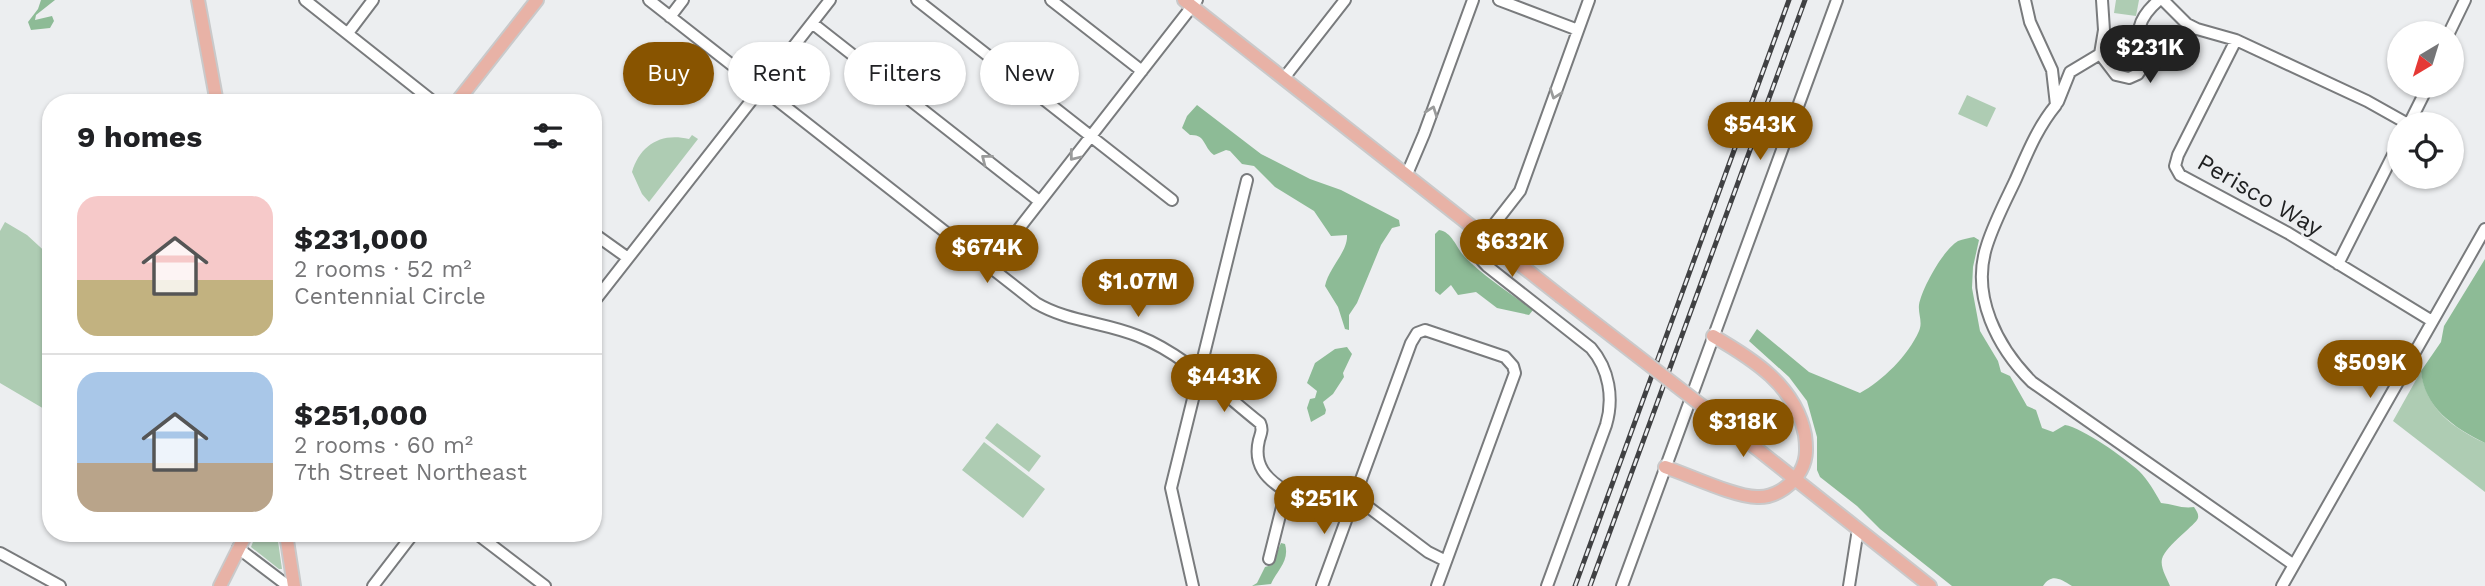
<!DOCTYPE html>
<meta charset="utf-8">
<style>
:root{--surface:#fff;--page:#f2f2f2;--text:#202124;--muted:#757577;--line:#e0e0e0;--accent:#885400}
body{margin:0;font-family:"Work Sans",sans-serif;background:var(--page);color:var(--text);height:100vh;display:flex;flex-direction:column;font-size:26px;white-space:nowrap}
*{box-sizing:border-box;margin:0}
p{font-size:23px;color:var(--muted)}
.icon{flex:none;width:38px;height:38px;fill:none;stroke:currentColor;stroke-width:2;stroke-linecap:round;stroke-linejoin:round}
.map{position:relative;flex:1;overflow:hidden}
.sheet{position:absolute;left:42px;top:94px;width:560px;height:448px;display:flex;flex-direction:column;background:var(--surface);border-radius:28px;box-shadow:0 2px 5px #0004}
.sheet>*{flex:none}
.banner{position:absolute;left:623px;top:42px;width:665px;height:63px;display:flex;gap:14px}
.needle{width:46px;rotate:218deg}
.fabs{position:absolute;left:2387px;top:21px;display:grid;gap:14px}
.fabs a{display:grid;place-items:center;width:77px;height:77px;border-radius:50%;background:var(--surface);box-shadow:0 2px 5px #0004;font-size:35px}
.price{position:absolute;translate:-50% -60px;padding:0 16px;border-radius:24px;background:var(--accent);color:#fff;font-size:23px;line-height:46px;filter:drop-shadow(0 2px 4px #0008)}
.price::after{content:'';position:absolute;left:50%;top:42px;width:21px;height:16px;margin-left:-10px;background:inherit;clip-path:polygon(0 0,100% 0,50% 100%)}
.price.active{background:#222;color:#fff}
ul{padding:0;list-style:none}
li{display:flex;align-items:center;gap:21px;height:175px;padding:0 35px}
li+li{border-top:2px solid var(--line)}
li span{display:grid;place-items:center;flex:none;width:196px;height:140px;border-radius:21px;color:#555}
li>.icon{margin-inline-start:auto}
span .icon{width:84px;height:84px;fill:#fffc;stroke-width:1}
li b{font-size:30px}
h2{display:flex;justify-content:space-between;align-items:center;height:84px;padding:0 35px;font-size:30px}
.pill{padding:0 24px;border-radius:32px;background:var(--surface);box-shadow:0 2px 5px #0004;font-size:24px;line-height:63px}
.pill.active{background:var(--accent);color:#fff}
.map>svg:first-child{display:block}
.green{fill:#aeccb3}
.forest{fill:#8dbb96}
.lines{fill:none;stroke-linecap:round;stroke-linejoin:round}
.minor-casing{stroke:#797b7d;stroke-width:14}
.major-casing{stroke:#c9c9ca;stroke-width:16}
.minor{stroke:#fff;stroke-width:10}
.major{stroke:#e8b2a6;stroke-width:12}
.rail-casing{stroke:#404143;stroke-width:5}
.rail{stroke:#eceef0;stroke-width:2.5;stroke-dasharray:8;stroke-linecap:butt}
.major-bridge-casing{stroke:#c9c9ca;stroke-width:16;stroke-linecap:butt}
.major-bridge{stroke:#e8b2a6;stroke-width:12}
.oneway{stroke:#9a9b9b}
.labels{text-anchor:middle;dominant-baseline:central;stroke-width:5;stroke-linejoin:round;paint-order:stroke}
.street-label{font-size:24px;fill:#1f2021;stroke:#eceef0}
</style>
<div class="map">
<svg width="2485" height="586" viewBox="0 0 2485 586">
<rect width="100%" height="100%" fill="#eceef0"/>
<path class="green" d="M2116 0H2139L2136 16 2114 13Z
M1967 95 1996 108 1987 127 1958 114Z
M692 135 698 139 649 202 642 194 632 172C640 145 661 132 689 139Z
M5 222 27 235 51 257V413L0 383V231Z
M2421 371C2426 409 2453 428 2485 443V492L2393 421Z
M997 423 1041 456 1029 472 985 438Z
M984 442 1045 489 1023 518 962 470Z
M256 534H277L282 569H279L251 547Z"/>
<path class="forest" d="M41 0H55L36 15 35 20 52 16 54 21 50 28 31 30 28 22 38 9Z
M1197 105 1261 154 1310 179 1341 190 1399 220 1400 226 1392 228 1381 245 1357 303 1349 315V330L1345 329 1338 307 1325 286C1329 267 1348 252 1347 235L1331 236 1314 211 1275 187 1254 166 1242 164 1230 151 1226 150 1214 155C1203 147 1206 134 1190 135L1182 128 1187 116Z
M1439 230C1452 232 1456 247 1464 256 1484 277 1510 293 1533 310L1529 315 1497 308 1476 292 1458 295 1451 285 1440 295 1435 291V234Z
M1974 237 1979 240 1973 267 1972 288 1980 331 1998 361 2001 372 2010 376 2027 406 2036 410 2042 428 2053 432 2065 425C2083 428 2125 458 2139 471 2148 480 2155 492 2161 503 2173 504 2182 509 2194 507 2196 510 2199 514 2198 518 2197 524 2166 545 2162 559 2160 568 2167 578 2170 586H2072C2060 579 2052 573 2043 586H1952L1880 529 1857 506 1820 477 1817 470V437L1807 401 1789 377 1749 341 1757 329 1809 372 1860 393C1882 381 1908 356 1919 331 1923 322 1918 314 1919 305 1922 288 1943 250 1958 241 1963 239 1969 238 1974 237Z
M2485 259V443C2454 428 2424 407 2421 371L2441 342 2444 326Z
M1347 347 1352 354 1343 373 1344 377 1333 394 1323 402 1326 410 1325 414 1311 422 1307 408 1310 399 1315 398 1317 391 1307 383 1315 363 1335 349Z
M1281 543 1285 544C1290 561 1277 570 1271 584L1252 586 1257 583 1265 567 1272 565Z"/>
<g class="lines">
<g class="minor-casing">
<path id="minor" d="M305 0 435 103
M649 0 1036 303C1068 322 1104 322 1138 336 1184 354 1222 393 1260 423 1263 430 1261 433 1259 440 1253 465 1266 479 1286 491L1269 559
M917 0 1172 200
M1051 0 1142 71
M1499 0 1578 30
M2025 0 2030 22 2052 70 2056 105C2037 128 2027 154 2015 181 2005 202 1994 223 1987 245 1970 296 1998 348 2032 382L2294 565
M2102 0 2104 30 2100 54 2116 75 2129 78 2138 74C2155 52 2118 35 2159 0
M2163 0 2187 24 2197 29 2236 40
M670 17 683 0
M812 23 1039 201
M348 33 373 0
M2449 33 2465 0
M1284 78 1345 0
M2058 102 2070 72 2100 54
M2408 124 2367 101 2236 40 2178 155 2175 166 2180 175 2288 233 2432 321
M2409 124 2428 86
M1407 174 1424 134 1473 0
M593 233 628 258
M2338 264 2399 143
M989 267 1197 0
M593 303 830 0
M1355 497 1428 552 1446 561
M477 534 545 586
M238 548 288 586
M0 553 60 586
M373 586 413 534
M1193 586 1171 488 1247 180
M1322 586 1411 343 1417 333 1425 330 1505 357 1513 366 1515 373 1437 586
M1547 586 1606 425C1614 398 1609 369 1591 348L1487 266C1480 259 1477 255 1478 245L1520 191 1589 0
M1622 586 1837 0
M1849 586 1858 529
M2282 586 2485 229"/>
</g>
<g class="major-casing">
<path id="major" d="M198 0 217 103
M1184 0 1560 296
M456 103 537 0
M1723 422 1930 586
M1665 467C1689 475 1735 497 1757 497 1773 498 1788 488 1798 475 1807 462 1807 450 1805 435 1796 386 1753 359 1713 336
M286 534 294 586
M220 586 246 534"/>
</g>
<use href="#minor" class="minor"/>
<use href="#major" class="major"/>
<g class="rail-casing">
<path id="rail" d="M1575 586 1789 0
M1590 586 1805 0"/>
</g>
<use href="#rail" class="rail"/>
<g class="major-bridge-casing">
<path id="major-bridge" d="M1560 296 1723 422"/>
</g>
<use href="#major-bridge" class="major-bridge"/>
</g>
<defs><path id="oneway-chevron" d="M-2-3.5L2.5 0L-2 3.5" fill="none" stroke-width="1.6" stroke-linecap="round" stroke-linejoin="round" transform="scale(1.75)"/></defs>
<g class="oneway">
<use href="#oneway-chevron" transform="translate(1555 94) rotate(110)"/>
<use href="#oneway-chevron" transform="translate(1432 111) rotate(-70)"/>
<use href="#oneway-chevron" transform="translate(1074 156) rotate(128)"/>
<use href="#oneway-chevron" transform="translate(986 159) rotate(-142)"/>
</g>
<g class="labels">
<g class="street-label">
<text transform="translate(2260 195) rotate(30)">Perisco Way</text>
</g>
</g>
</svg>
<div class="fabs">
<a><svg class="needle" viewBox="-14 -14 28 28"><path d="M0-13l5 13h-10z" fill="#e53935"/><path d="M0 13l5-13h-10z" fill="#757577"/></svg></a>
<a><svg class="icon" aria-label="locate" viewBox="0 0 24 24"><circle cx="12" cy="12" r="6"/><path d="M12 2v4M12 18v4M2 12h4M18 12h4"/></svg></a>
</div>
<b class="price active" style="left:2150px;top:85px">$231K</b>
<b class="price" style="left:1760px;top:162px">$543K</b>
<b class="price" style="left:1512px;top:279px">$632K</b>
<b class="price" style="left:987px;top:285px">$674K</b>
<b class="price" style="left:1138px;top:319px">$1.07M</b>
<b class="price" style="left:2370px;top:400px">$509K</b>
<b class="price" style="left:1224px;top:414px">$443K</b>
<b class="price" style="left:1743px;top:459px">$318K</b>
<b class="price" style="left:1324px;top:536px">$251K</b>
<div class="banner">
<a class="pill active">Buy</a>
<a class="pill">Rent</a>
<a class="pill">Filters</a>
<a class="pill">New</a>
</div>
<section class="sheet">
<h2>9 homes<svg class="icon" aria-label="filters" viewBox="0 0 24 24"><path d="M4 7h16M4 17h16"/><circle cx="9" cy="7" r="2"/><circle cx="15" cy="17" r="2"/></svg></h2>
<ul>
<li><span style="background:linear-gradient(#f6c9c9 60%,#c2b280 0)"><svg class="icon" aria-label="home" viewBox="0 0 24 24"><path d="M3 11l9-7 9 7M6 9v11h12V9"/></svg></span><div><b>$231,000</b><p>2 rooms · 52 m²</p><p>Centennial Circle</p></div></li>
<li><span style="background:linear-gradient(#a9c7e8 65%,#b9a48a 0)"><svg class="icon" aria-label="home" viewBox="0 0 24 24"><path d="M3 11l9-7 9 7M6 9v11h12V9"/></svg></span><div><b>$251,000</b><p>2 rooms · 60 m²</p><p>7th Street Northeast</p></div></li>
</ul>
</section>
</div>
